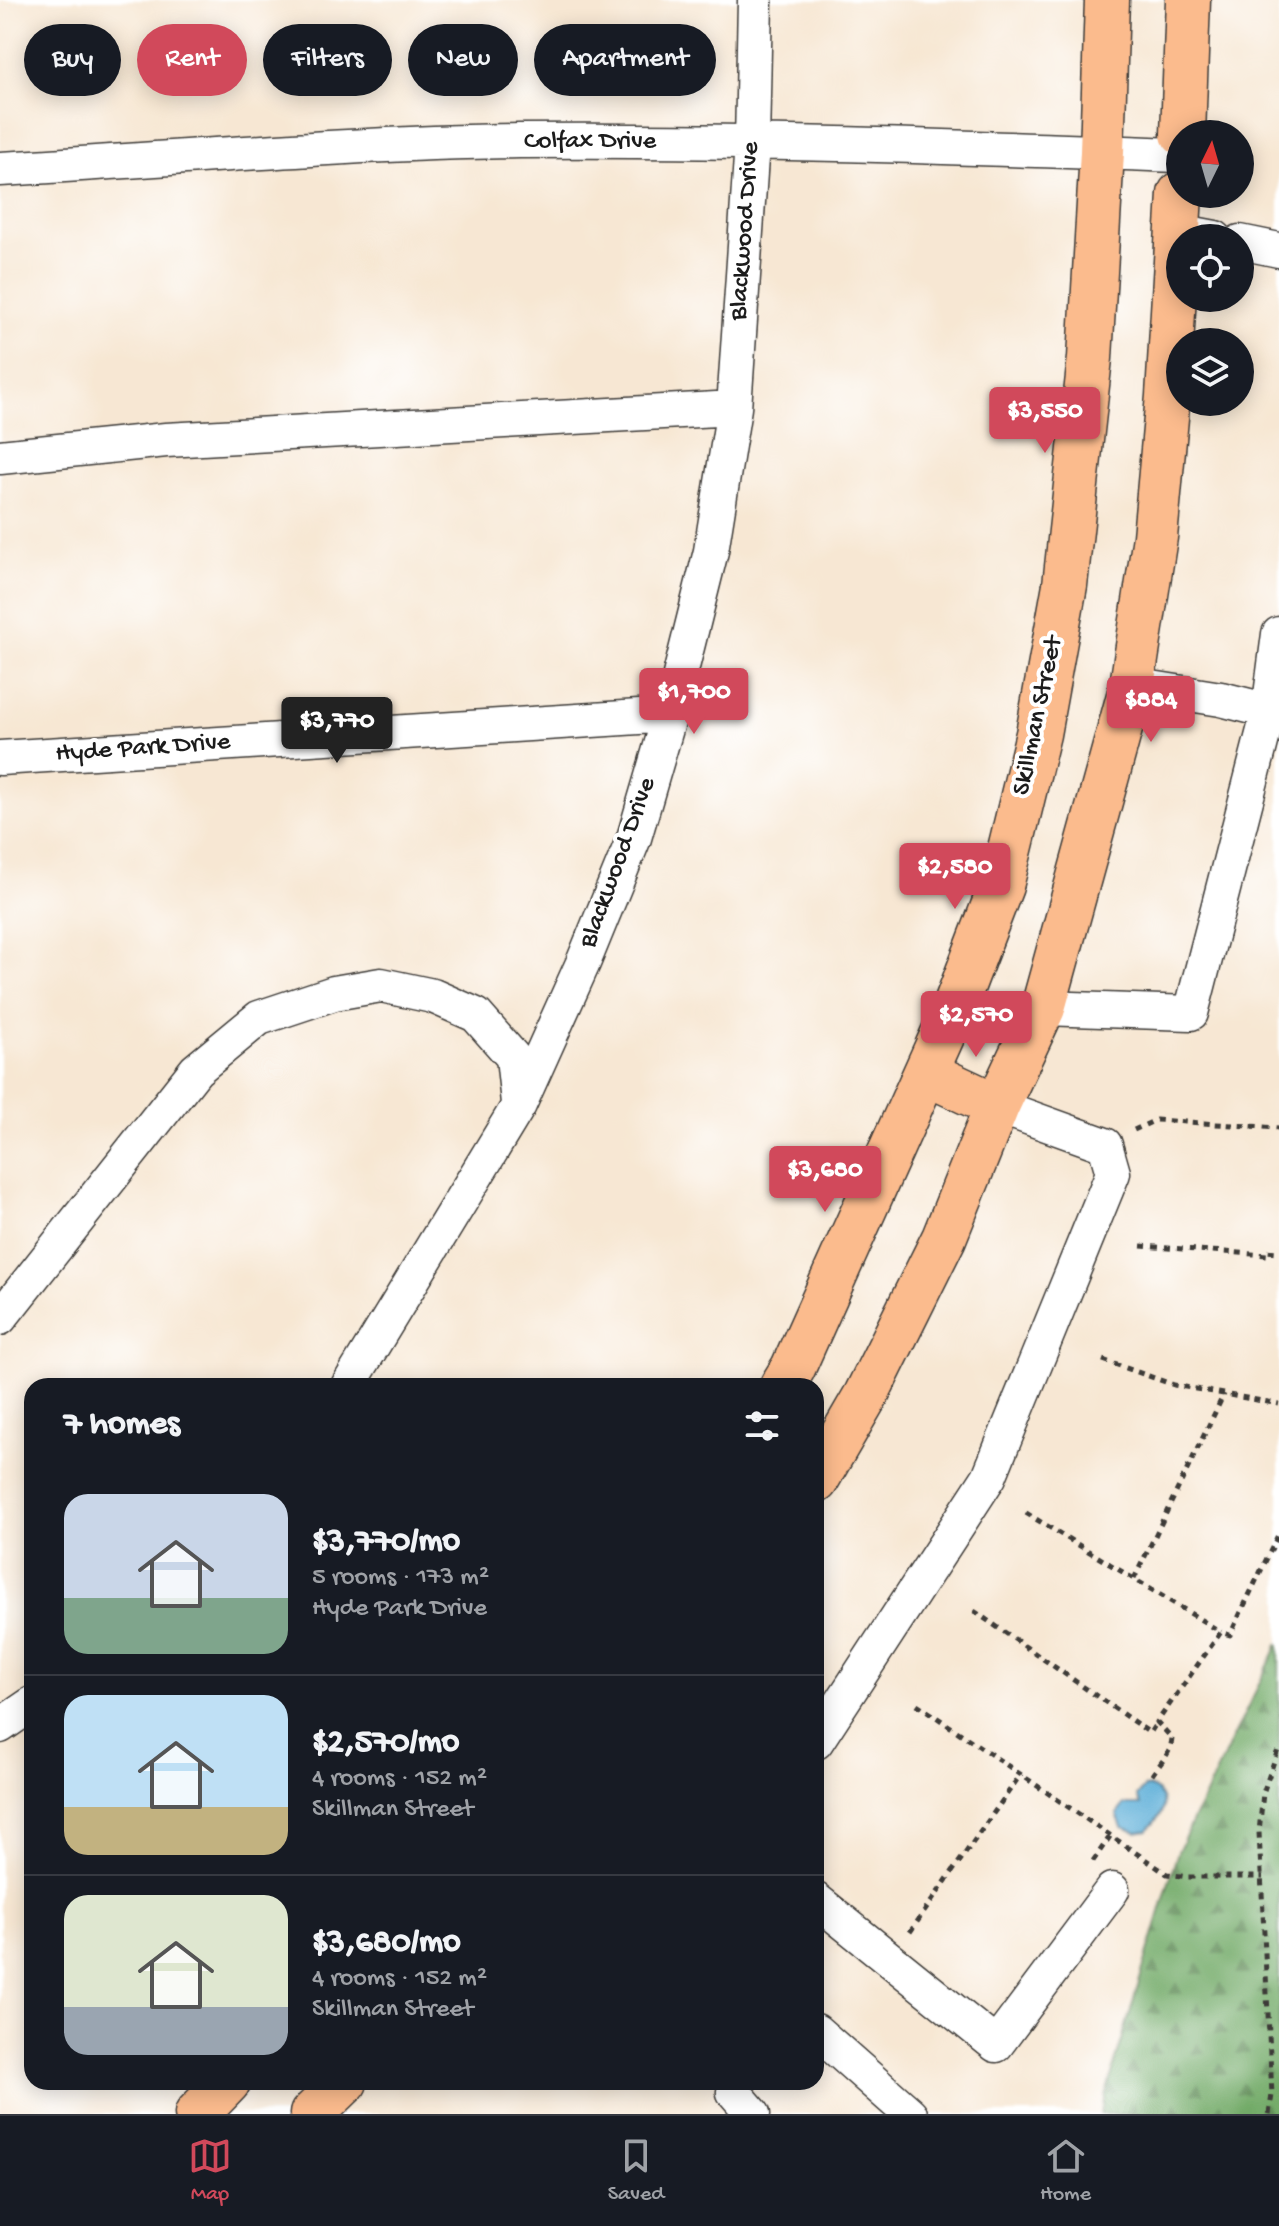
<!DOCTYPE html>
<meta charset="utf-8">
<style>
:root{--surface:#171b24;--page:#242831;--text:#f1f3f6;--muted:#9ea1a6;--line:#363941;--accent:#d1495b}
body{margin:0;font-family:"Gochi Hand",sans-serif;background:var(--page);color:var(--text);height:100vh;display:flex;flex-direction:column;font-size:30px;white-space:nowrap}
*{box-sizing:border-box;margin:0}
p{font-size:26px;color:var(--muted)}
.icon{flex:none;width:44px;height:44px;fill:none;stroke:currentColor;stroke-width:2;stroke-linecap:round;stroke-linejoin:round}
.map{position:relative;flex:1;overflow:hidden}
.sheet{position:absolute;left:24px;top:1378px;width:800px;height:712px;display:flex;flex-direction:column;background:var(--surface);border-radius:24px;box-shadow:0 4px 20px #0003}
.sheet>*{flex:none}
.top-card{position:absolute;left:24px;top:24px;width:800px;height:72px;display:flex;gap:16px}
.needle{width:52px;rotate:5deg}
.fabs{position:absolute;left:1166px;top:120px;display:grid;gap:16px}
.fabs a{display:grid;place-items:center;width:88px;height:88px;border-radius:50%;background:var(--surface);box-shadow:0 4px 20px #0003;font-size:40px}
.price{position:absolute;translate:-50% -68px;padding:0 18px;border-radius:8px;background:var(--accent);color:#fff;font-size:26px;line-height:52px;filter:drop-shadow(0 2px 4px #0008)}
.price::after{content:'';position:absolute;left:50%;top:48px;width:24px;height:18px;margin-left:-12px;background:inherit;clip-path:polygon(0 0,100% 0,50% 100%)}
.price.current{background:#222;color:#fff}
ul{padding:0;list-style:none}
li{display:flex;align-items:center;gap:24px;height:200px;padding:0 40px}
li+li{border-top:2px solid var(--line)}
li span{display:grid;place-items:center;flex:none;width:224px;height:160px;border-radius:24px;color:#555}
li>.icon{margin-inline-start:auto}
span .icon{width:96px;height:96px;fill:#fffc;stroke-width:1}
li b{font-size:34px}
h2{display:flex;justify-content:space-between;align-items:center;height:96px;padding:0 40px;font-size:34px}
.pill{padding:0 28px;border-radius:36px;background:var(--surface);box-shadow:0 4px 20px #0003;font-size:28px;line-height:72px}
.pill.current{background:var(--accent);color:#fff}
.tab-bar{display:flex;justify-content:space-around;align-items:center;height:112px;border-top:2px solid var(--line);background:var(--surface);font-size:22px;color:var(--muted)}
.tab-bar a{display:grid;justify-items:center;gap:4px}
.tab-bar .current{color:var(--accent)}
.map>svg:first-child{display:block}
.forest{fill:url(#forest-firs);stroke:#476342;stroke-width:2}
.water{fill:#5dafd8;stroke:#3c667a;stroke-width:2}
.lines{fill:none;stroke-linecap:round;stroke-linejoin:round}
.minor-casing{stroke:#3d3a37;stroke-width:37}
.major-casing{stroke:#3d3a37;stroke-width:47}
.path{stroke:#3d3a37;stroke-width:5;stroke-dasharray:6 6;stroke-linecap:butt}
.minor{stroke:#fff;stroke-width:34}
.major{stroke:#fbbb8d;stroke-width:44}
.labels{text-anchor:middle;dominant-baseline:central;stroke-width:8;stroke-linejoin:round;paint-order:stroke}
.street-label{font-size:26px;fill:#1c1c1c;stroke:#fff}
</style>
<div class="map">
<svg width="1279" height="2114" viewBox="0 0 1279 2114">
<defs>
<pattern id="forest-firs" width="22" height="20" patternUnits="userSpaceOnUse" patternTransform="scale(2)"><rect width="22" height="20" fill="#72aa68"/><path d="M5 1l3.5 6h-7zM16 11l3.5 6h-7z" fill="#5d8a55"/></pattern>
</defs>
<rect width="100%" height="100%" fill="#fff"/>
<filter id="ink" filterUnits="userSpaceOnUse"><feTurbulence type="fractalNoise" baseFrequency=".0125" numOctaves="2"/><feDisplacementMap in="SourceGraphic" scale="16" xChannelSelector="R" yChannelSelector="G"/><feConvolveMatrix kernelMatrix="1 2 1 2 8 2 1 2 1" color-interpolation-filters="sRGB"/></filter>
<filter id="wash" filterUnits="userSpaceOnUse"><feTurbulence type="fractalNoise" baseFrequency=".006" numOctaves="4" result="noise"/><feDisplacementMap in="SourceGraphic" scale="32" xChannelSelector="R" yChannelSelector="G"/><feGaussianBlur stdDeviation="1.8" result="paint"/><feColorMatrix in="noise" values="0 0 0 0 0 0 0 0 0 0 0 0 0 0 0 0 0 1.4 0 .05"/><feComposite in="paint" operator="in"/></filter>
<g filter="url(#wash)">
<rect width="100%" height="100%" fill="#f7e7d3"/>
<path class="forest" d="M1279 1643V2114H1100L1178 1851Z"/>
<path class="water" d="M1145 1787C1153 1787 1157 1789 1161 1796 1169 1811 1155 1820 1148 1830L1136 1832 1122 1827 1117 1814 1124 1805H1141L1137 1796Z"/>
</g>
<g filter="url(#ink)">
<g class="lines">
<g class="minor-casing">
<path id="minor" d="M0 169C173 159 347 143 520 141 740 139 960 147 1180 155
M1178 231 1215 238
M1240 242 1279 250
M0 457 166 440 734 408
M1132 685 1221 699 1269 711
M0 758 670 715
M1043 1008 1191 1013 1269 711 1279 634
M0 1318 196 1070 259 1018 334 993 381 985 433 996 476 1015 513 1057 518 1103
M348 1386 519 1105 583 963 634 838 670 715 711 551 734 408 752 143 755 0
M0 1726 32 1704
M816 1742 989 1477 1113 1173 1105 1145 997 1106
M816 1900 996 2045 1112 1890
M816 2031 910 2114
M737 2082 734 2092 753 2114"/>
</g>
<g class="major-casing">
<path id="major" d="M1183 134 1188 0
M926 1073 997 1106
M782 1386 793 1368 952 1014 1001 886 1038 734 1065 585 1090 358 1102 152 1107 0
M816 1481 866 1395 944 1238 997 1106 1043 1008 1132 685 1155 537 1168 396 1180 194
M197 2114 228 2082
M312 2114 345 2082"/>
</g>
<path class="path" d="M1134 1130 1156 1120 1279 1128
M1141 1246 1267 1255V1251L1279 1252
M1103 1360 1174 1385 1279 1404
M1026 1513 1221 1632
M1134 1579 1224 1394
M974 1611 1150 1733 1157 1722
M917 1704 1167 1874 1188 1877H1263
M1152 1775C1161 1762 1171 1754 1172 1738L1157 1722 1221 1632 1230 1635 1279 1533
M1093 1861 1111 1835
M910 1932 1021 1774
M1269 2114 1272 2095 1259 1832 1263 1793 1279 1747"/>
<use href="#minor" class="minor"/>
<use href="#major" class="major"/>
</g>
</g>
<g class="labels">
<g class="street-label">
<text x="590" y="142">Colfax Drive</text>
<text transform="translate(746 231) rotate(-86)">Blackwood Drive</text>
<text transform="translate(1039 716) rotate(-78)">Skillman Street</text>
<text transform="translate(143 749) rotate(-4)">Hyde Park Drive</text>
<text transform="translate(619 863) rotate(-70)">Blackwood Drive</text>
</g>
</g>
</svg>
<div class="fabs">
<a><svg class="needle" viewBox="-14 -14 28 28"><path d="M0-13l5 13h-10z" fill="#e53935"/><path d="M0 13l5-13h-10z" fill="#9ea1a6"/></svg></a>
<a><svg class="icon" aria-label="locate" viewBox="0 0 24 24"><circle cx="12" cy="12" r="6"/><path d="M12 2v4M12 18v4M2 12h4M18 12h4"/></svg></a>
<a><svg class="icon" aria-label="layers" viewBox="0 0 24 24"><path d="M12 4l9 5-9 5-9-5zM3 14l9 5 9-5"/></svg></a>
</div>
<b class="price" style="left:1045px;top:455px">$3,550</b>
<b class="price" style="left:694px;top:736px">$1,700</b>
<b class="price" style="left:1151px;top:744px">$884</b>
<b class="price current" style="left:337px;top:765px">$3,770</b>
<b class="price" style="left:955px;top:911px">$2,580</b>
<b class="price" style="left:976px;top:1059px">$2,570</b>
<b class="price" style="left:825px;top:1214px">$3,680</b>
<div class="top-card">
<a class="pill">Buy</a>
<a class="pill current">Rent</a>
<a class="pill">Filters</a>
<a class="pill">New</a>
<a class="pill">Apartment</a>
</div>
<section class="sheet">
<h2>7 homes<svg class="icon" aria-label="filters" viewBox="0 0 24 24"><path d="M4 7h16M4 17h16"/><circle cx="9" cy="7" r="2"/><circle cx="15" cy="17" r="2"/></svg></h2>
<ul>
<li><span style="background:linear-gradient(#c9d6e8 65%,#7fa58c 0)"><svg class="icon" aria-label="home" viewBox="0 0 24 24"><path d="M3 11l9-7 9 7M6 9v11h12V9"/></svg></span><div><b>$3,770/mo</b><p>5 rooms · 173 m²</p><p>Hyde Park Drive</p></div></li>
<li><span style="background:linear-gradient(#bfe0f5 70%,#c2b280 0)"><svg class="icon" aria-label="home" viewBox="0 0 24 24"><path d="M3 11l9-7 9 7M6 9v11h12V9"/></svg></span><div><b>$2,570/mo</b><p>4 rooms · 152 m²</p><p>Skillman Street</p></div></li>
<li><span style="background:linear-gradient(#dfe7d0 70%,#9aa5b1 0)"><svg class="icon" aria-label="home" viewBox="0 0 24 24"><path d="M3 11l9-7 9 7M6 9v11h12V9"/></svg></span><div><b>$3,680/mo</b><p>4 rooms · 152 m²</p><p>Skillman Street</p></div></li>
</ul>
</section>
</div>
<nav class="tab-bar">
<a class="current"><svg class="icon" aria-label="map" viewBox="0 0 24 24"><path d="M3 6l6-2 6 2 6-2v14l-6 2-6-2-6 2zM9 4v14M15 6v14"/></svg>Map</a>
<a><svg class="icon" aria-label="saved" viewBox="0 0 24 24"><path d="M7 4h10v16l-5-4-5 4z"/></svg>Saved</a>
<a><svg class="icon" aria-label="home" viewBox="0 0 24 24"><path d="M3 11l9-7 9 7M6 9v11h12V9"/></svg>Home</a>
</nav>
